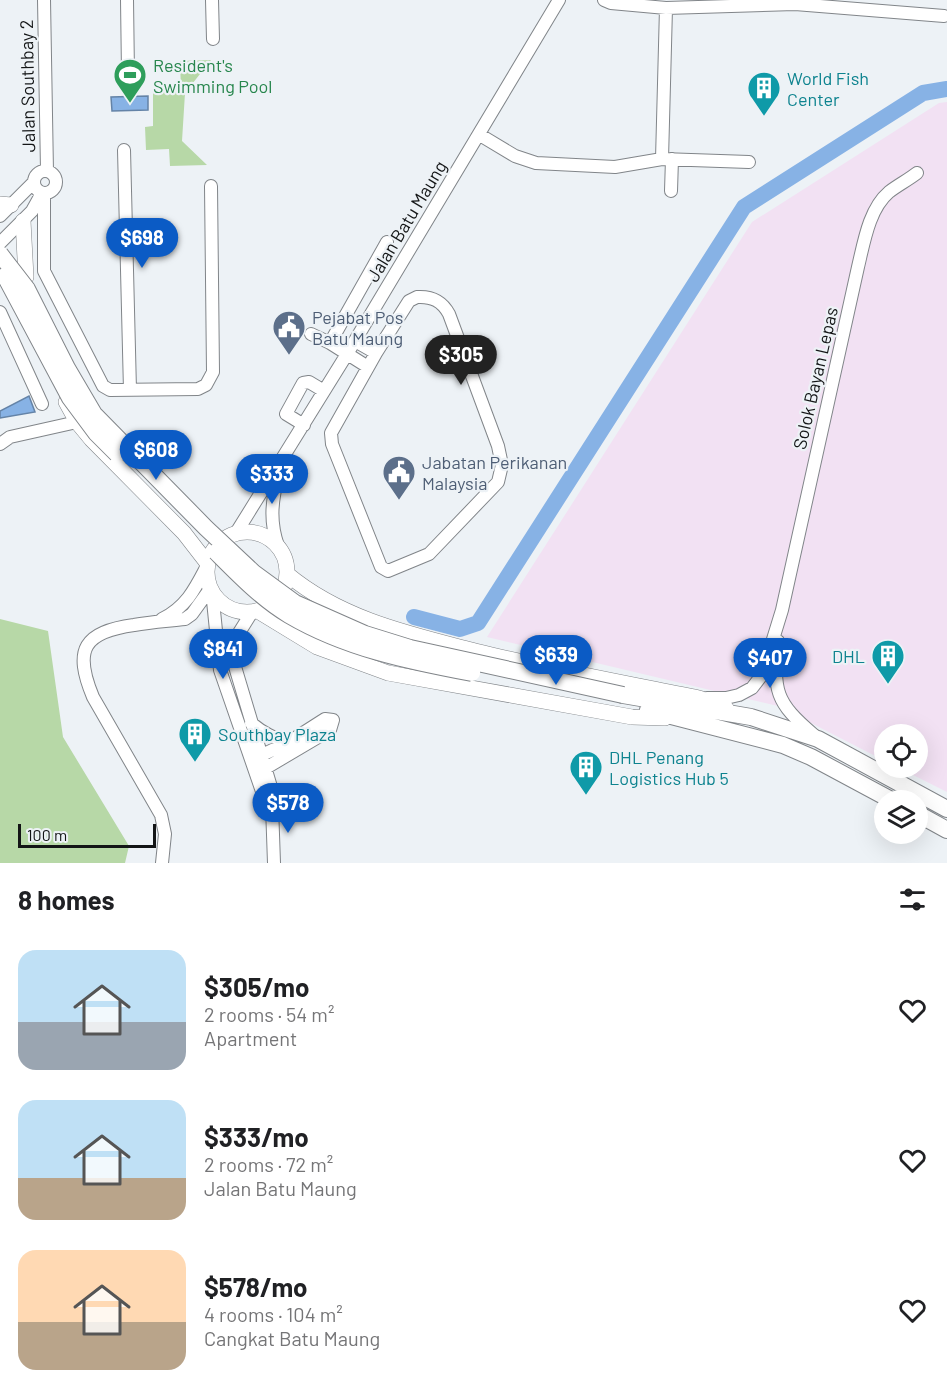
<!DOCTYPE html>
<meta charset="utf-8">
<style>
:root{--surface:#fff;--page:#f6f6f6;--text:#202124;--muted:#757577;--accent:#0b5bc5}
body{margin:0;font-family:Barlow,sans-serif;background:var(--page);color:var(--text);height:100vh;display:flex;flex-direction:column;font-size:22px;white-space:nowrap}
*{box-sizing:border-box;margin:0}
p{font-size:20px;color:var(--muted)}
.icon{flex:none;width:33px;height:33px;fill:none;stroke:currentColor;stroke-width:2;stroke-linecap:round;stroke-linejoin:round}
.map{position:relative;height:863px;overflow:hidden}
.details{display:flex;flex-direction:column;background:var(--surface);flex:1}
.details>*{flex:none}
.controls{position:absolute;left:874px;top:724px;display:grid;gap:12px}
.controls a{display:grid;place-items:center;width:54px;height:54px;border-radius:50%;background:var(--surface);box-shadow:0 6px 24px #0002;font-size:30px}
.scale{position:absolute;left:18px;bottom:15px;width:138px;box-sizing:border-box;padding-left:6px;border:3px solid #131516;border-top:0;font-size:16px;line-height:21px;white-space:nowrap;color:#131516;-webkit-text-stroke:4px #edf2f6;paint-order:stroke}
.price{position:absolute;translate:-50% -51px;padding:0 14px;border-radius:21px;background:var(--accent);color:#fff;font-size:20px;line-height:39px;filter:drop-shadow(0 2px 3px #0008)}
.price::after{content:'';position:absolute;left:50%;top:36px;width:18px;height:14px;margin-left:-9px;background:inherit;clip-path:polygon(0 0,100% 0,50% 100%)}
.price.current{background:#222;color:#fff}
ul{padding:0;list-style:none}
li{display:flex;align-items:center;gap:18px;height:150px;padding:0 18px}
li span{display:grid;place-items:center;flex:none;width:168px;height:120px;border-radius:18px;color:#555}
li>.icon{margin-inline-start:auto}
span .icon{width:72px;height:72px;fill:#fffc;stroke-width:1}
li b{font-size:26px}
h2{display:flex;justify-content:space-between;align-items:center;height:72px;padding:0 18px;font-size:26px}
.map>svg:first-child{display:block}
.industrial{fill:#f2e1f3}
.green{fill:#b7d8a7}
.water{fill:#87b2e5;stroke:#6483a7;stroke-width:1.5}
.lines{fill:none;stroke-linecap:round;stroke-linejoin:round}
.river{stroke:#87b2e5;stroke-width:16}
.minor-casing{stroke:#818589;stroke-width:14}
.major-casing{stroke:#818589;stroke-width:16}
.highway-casing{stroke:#818589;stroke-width:18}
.minor{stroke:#fff;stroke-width:12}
.major{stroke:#fff;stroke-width:15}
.highway{stroke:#fff;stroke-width:16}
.highway-bridge-casing{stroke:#818589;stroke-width:18;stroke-linecap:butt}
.highway-bridge{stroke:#fff;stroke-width:16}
.labels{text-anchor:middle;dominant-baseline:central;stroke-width:4.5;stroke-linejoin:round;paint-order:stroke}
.leisure-label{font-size:18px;fill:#27864d;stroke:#edf2f6;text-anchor:start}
.culture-label{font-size:18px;fill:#0d838f;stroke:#edf2f6;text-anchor:start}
.street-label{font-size:18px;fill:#131516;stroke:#edf2f6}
.service-label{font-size:18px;fill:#4e5e75;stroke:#edf2f6;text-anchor:start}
</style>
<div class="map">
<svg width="947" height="863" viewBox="0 0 947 863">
<rect width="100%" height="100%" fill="#edf2f6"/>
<path class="industrial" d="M947 102V792L899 768H918V735H885V761L778 706 487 637 752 222 939 103Z"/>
<path class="green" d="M211 60 185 93 182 141 207 165 170 166 169 149 146 150 145 127 153 126V91L181 90 180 61Z
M0 619 48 631 63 737 129 846 125 863H0Z"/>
<path class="water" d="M148 96V110L112 111 111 97Z
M29 396 35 412 0 418V411Z"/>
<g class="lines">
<path class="river" d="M414 617 460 629 478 623 744 207 923 93 947 89"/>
<g class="minor-casing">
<path id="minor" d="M44 0 47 171
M127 0 128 73
M212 0 213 39
M604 0 611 3 666 8 795 4 944 16
M480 135 515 156 536 163 615 167 662 159 749 162
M124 150 130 390
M662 159 666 8
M34 182a11 11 0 1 1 22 0a11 11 0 1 1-22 0Z
M671 191 672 159
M44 194V271L103 386 110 390 198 389 206 385 213 372 211 186
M0 216 34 182
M0 243 32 211 42 193
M417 297C432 296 442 301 449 314L498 446 502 465 498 482 429 554 388 571 381 567 332 444 331 433 376 353 409 301Z
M0 312 42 404
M311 334 330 343 368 367
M355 341 376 353
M330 343 387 242
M304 425 286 414 303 383 309 382 324 391
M0 444 10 437 77 422
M236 533 347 354 559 0
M278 546C269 520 272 499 279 473
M212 591 220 670 266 803 272 806
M252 612 237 636 233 660 274 797 272 806 274 863
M162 619C187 607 196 587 208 564
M778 641C773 691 775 702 814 735
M707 698H726L739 695 752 688 762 675 782 610 858 267C864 242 869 209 889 192 898 185 908 180 917 173
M251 723C263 733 273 738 289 742
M254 759 289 742 325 719 333 720 330 730 259 772
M162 863 165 834 161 815 93 697C73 649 84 632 134 625 151 622 168 621 185 619L192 614 210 589"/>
</g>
<g class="major-casing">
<path id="major" d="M0 204 11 205
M23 221 26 277
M66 402 77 422 91 439 184 533 208 564
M207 572a40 40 0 1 1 80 0a40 40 0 1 1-80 0Z
M287 574C341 619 409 634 475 651 549 669 624 683 699 698L726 708
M258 611 317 647 388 673 632 717 665 718"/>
</g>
<g class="highway-casing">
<path id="highway" d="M623 695 751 717 818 739 947 809
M648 710 783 745 811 757 893 801
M918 814 947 830"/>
</g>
<use href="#minor" class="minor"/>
<use href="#major" class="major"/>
<use href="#highway" class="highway"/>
<g class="highway-bridge-casing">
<path id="highway-bridge" d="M0 254 27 289 67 368 94 414 206 528 254 573 295 603 365 634 410 648 623 695
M5 276 70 398 96 433 117 454
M216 552C238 574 262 599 289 615 345 648 408 661 472 673"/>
</g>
<use href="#highway-bridge" class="highway-bridge"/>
</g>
<defs>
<g id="stadium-pin" transform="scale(1.725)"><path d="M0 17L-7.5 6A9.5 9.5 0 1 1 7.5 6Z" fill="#2e9e5b" stroke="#edf2f6"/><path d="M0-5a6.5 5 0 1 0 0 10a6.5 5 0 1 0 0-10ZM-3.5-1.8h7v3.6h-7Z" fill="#fff"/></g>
<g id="building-pin" transform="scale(1.725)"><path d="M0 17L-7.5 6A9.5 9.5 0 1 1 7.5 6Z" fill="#0f9aa8" stroke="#edf2f6"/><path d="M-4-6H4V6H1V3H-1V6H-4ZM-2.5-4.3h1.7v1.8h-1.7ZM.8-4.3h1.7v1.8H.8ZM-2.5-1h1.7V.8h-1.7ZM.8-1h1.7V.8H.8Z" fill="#fff"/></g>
<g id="civic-pin" transform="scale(1.725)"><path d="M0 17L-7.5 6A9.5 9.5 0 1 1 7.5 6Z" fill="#5c6f8a" stroke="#edf2f6"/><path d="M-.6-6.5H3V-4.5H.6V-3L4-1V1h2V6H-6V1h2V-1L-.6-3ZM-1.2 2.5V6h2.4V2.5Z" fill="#fff"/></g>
</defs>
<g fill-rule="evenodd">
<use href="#stadium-pin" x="130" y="75"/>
<use href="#building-pin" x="764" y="88"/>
<use href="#civic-pin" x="289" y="327"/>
<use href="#civic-pin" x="399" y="472"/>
<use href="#building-pin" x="888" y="656"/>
<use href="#building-pin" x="195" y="734"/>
<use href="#building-pin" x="586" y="767"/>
</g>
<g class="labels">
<g class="leisure-label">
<text x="153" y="65">Resident's<tspan x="153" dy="21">Swimming Pool</tspan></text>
</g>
<g class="culture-label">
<text x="787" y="78">World Fish<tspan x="787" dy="21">Center</tspan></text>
<text x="865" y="656" text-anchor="end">DHL</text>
<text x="218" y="734">Southbay Plaza</text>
<text x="609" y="757">DHL Penang<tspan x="609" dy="21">Logistics Hub 5</tspan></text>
</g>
<g class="street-label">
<text transform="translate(27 86) rotate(-91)">Jalan Southbay 2</text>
<text transform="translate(406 221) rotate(-59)">Jalan Batu Maung</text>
<text transform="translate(815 378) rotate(-77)">Solok Bayan Lepas</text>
</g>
<g class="service-label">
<text x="312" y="317">Pejabat Pos<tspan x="312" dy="21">Batu Maung</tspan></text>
<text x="422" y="462">Jabatan Perikanan<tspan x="422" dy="21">Malaysia</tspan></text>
</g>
</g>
</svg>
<div class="controls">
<a><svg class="icon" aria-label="locate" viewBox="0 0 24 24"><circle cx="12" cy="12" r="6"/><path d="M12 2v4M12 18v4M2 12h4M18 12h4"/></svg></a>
<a><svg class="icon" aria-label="layers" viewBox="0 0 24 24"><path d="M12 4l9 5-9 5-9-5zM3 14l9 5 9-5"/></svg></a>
</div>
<div class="scale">100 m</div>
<b class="price" style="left:142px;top:269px">$698</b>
<b class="price current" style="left:461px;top:386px">$305</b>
<b class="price" style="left:156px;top:481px">$608</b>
<b class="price" style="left:272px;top:505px">$333</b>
<b class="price" style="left:223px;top:680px">$841</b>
<b class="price" style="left:556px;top:686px">$639</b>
<b class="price" style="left:770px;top:689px">$407</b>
<b class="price" style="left:288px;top:834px">$578</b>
</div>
<section class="details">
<h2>8 homes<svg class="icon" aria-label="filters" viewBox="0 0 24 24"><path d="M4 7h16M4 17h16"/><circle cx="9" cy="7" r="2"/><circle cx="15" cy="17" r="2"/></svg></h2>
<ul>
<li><span style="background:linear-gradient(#bfe0f5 60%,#9aa5b1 0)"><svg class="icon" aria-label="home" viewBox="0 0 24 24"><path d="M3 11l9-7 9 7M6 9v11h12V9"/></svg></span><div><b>$305/mo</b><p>2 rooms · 54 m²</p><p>Apartment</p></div><svg class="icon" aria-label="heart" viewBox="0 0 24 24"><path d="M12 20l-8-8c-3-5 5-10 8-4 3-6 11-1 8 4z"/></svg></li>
<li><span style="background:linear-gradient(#bfe0f5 65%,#b9a48a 0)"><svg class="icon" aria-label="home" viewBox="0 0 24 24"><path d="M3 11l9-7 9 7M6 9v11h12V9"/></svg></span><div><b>$333/mo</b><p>2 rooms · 72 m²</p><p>Jalan Batu Maung</p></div><svg class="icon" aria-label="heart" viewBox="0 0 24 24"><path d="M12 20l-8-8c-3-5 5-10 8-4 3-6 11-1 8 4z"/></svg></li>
<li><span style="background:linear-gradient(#ffd9b3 60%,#b9a48a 0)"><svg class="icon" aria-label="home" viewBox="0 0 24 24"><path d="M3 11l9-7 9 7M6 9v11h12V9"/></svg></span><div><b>$578/mo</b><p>4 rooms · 104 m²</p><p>Cangkat Batu Maung</p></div><svg class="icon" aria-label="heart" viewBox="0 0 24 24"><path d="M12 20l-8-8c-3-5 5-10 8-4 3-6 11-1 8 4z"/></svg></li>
</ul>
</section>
